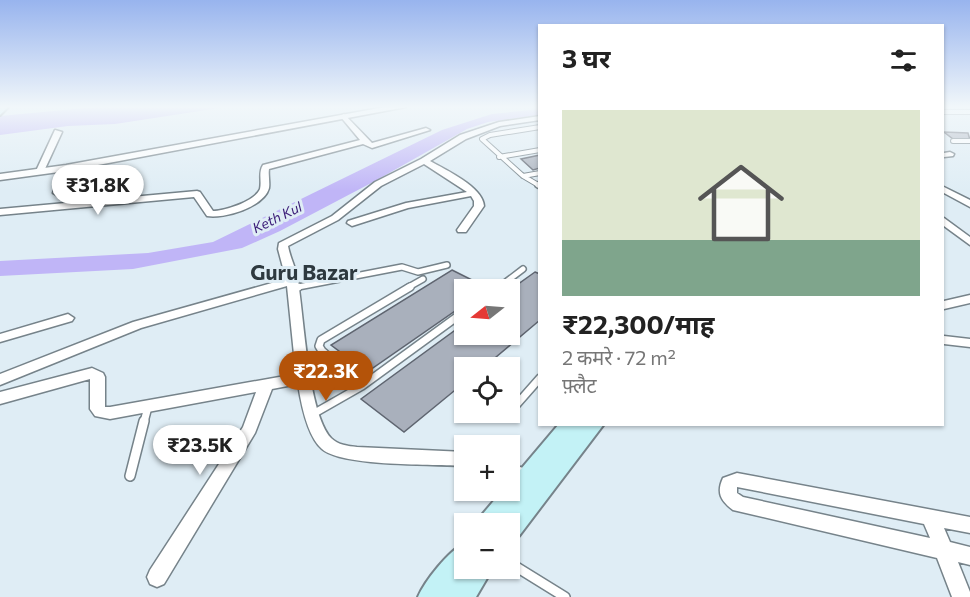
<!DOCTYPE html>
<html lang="hi">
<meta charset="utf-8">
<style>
:root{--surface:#fff;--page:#f2f2f2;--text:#222;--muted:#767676;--accent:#b45309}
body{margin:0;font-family:Commissioner,"Noto Sans Devanagari",sans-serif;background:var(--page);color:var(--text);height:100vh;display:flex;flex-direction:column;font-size:22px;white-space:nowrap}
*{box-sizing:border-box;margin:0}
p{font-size:20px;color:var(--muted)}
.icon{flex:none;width:33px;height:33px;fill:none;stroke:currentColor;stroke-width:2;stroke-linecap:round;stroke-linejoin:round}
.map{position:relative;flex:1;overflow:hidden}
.drawer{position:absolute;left:538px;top:24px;width:406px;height:402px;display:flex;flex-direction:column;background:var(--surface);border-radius:0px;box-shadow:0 2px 4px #0004}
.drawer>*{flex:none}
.needle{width:39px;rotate:253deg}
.tools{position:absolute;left:454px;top:279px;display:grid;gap:12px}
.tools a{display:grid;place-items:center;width:66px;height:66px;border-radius:0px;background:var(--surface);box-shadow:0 2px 4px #0004;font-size:30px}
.price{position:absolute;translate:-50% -51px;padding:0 14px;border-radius:21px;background:#fff;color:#222;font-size:20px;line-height:39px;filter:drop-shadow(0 2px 3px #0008)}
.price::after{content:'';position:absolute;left:50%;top:36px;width:18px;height:14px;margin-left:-9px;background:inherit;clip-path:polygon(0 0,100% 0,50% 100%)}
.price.selected{background:var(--accent);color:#fff}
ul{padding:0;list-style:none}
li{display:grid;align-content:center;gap:12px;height:318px;padding:0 24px}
li span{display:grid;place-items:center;height:186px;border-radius:0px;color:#555}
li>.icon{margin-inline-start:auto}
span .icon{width:108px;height:108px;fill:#fffc;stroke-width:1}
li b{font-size:26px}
h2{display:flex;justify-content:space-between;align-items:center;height:72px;padding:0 24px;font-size:26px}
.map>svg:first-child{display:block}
.water{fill:#c0b5f7}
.building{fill:#a9b0bc;stroke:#5f6570;stroke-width:1.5}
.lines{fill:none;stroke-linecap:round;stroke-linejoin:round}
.service-far3-casing{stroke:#76838a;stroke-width:6}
.service-far2-casing{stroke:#76838a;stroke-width:8}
.service-far1-casing{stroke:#76838a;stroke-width:10}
.service-casing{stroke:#76838a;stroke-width:12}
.minor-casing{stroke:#76838a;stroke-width:3}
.tertiary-casing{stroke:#76838a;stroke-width:3}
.secondary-casing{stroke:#76838a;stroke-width:4}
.service-far3{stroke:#fff;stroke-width:4}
.service-far2{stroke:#fff;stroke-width:5}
.service-far1{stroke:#fff;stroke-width:7}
.service{stroke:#fff;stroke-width:9}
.minor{fill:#fff;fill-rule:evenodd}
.tertiary{fill:#fff;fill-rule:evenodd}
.secondary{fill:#c3f2f6;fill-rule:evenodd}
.labels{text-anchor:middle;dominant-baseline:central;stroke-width:6;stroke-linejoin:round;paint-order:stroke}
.far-water-label{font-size:14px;font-style:italic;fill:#381875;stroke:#dfedf5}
.district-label{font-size:21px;font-weight:bold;fill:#2e393f;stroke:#dfedf5}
</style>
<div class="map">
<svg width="970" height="597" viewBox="0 0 970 597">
<rect width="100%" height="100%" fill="#dfedf5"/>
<path class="water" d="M96 107H226L115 124 68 126 0 135V116Z
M540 109V115L488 122 467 129 375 181 280 231 242 248 133 269 0 276V261L148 253 213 242 442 130 492 114Z"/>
<path class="building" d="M944 132 968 133 970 140 953 139Z
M540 155V168L533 170 521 159Z
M452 270 488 288 465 290V304L367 372 331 345Z
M535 272 540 274V320L483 368H465V382L404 432 361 399 465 323V334H510V290Z"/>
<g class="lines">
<g class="service-far3-casing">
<path id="service-far3" d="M944 112H970
M540 127 490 135 482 139 523 176 540 186
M953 141H970
M499 157 540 150
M523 176 540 173"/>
</g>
<g class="service-far2-casing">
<path id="service-far2" d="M538 185 540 186
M293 288 402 267 418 272 447 265
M407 288 423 279
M498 288 523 269"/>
</g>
<g class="service-far1-casing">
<path id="service-far1" d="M293 288 298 287
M496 290 500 287
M362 386 322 351 319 346 321 340 410 287
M510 412 540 378
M313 414 362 386 465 311
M144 422 148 407"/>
</g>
<g class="service-casing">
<path id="service" d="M130 476 144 421
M510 563 565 597"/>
</g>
<g class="minor-casing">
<path id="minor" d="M344 114 372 143 426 128 430 130 372 148 363 144 269 169C268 175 270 182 269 188 264 207 224 219 207 216L194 197 0 215V209L197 191 200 192 213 211C225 211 255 201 260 189 262 180 258 173 263 165L360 140 340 116Z
M540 116V120L500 126 466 139 430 161C446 170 483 187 484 206L466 232H458L457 230 474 206V201L471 196 408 208 352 226 347 223 348 221 406 203 467 192 424 164 381 186 338 220 288 246C290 258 297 270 298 282 304 317 308 413 331 438 338 445 348 446 357 447L465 452V466C435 464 342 467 322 449 307 436 301 403 298 384L272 389 255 433 164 584 157 587 150 584 147 577 150 570 243 427 256 392 110 419 95 416 90 409V379L0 404V392L92 368 103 373 105 377V407H110L296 374 287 286 141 328 0 385V374L133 322 286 279 278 249 279 243 332 216 375 182 421 159 460 135 499 122Z
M55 130 62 132 44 171 37 173 36 171Z
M950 152 954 154 953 156 944 157V153Z
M63 166 70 168 61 195 58 196 53 193Z
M944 187 970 200V207L944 193Z
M944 218 970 237V245L944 226Z
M970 295V303L944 309V301Z
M68 314 74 318 72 321 0 342V334Z
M944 336 970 339V347L944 344Z
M510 463 538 474 540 479 538 484 532 486 510 477Z
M737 473 970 517V533L944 528 950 542 970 547V565L958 562 970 592V597H952L937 558 733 510C721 501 716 493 723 478ZM737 487 924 524 930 538 743 497 737 493Z"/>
</g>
<g class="tertiary-casing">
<path id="tertiary" d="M385 107H406L66 171 0 180V174L66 165Z"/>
</g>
<g class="secondary-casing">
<path id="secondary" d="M0 107H8L0 115Z
M559 424H604L519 536 510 540V524H478L481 516 503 490H510V482Z
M465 543V568H493L476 597H418C425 581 449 550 465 543Z"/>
</g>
<use href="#service-far3" class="service-far3"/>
<use href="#service-far2" class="service-far2"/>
<use href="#service-far1" class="service-far1"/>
<use href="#service" class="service"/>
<use href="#minor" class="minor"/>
<use href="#tertiary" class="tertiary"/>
<use href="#secondary" class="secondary"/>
</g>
<linearGradient id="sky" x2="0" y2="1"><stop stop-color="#98b4ee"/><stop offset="0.56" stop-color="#f1f7fa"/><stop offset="1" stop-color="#f1f7fa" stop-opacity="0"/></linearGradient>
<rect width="970" height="191" fill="url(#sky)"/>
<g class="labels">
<g class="far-water-label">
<text transform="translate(277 217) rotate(-26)">Keth Kul</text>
</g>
<g class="district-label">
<text x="304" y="271">Guru Bazar</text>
</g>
</g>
</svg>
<div class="tools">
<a><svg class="needle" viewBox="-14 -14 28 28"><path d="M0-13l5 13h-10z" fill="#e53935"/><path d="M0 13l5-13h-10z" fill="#767676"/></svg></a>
<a><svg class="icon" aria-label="locate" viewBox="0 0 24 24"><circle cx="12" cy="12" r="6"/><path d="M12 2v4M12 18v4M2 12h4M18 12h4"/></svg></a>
<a>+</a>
<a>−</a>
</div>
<b class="price" style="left:98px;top:216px">₹31.8K</b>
<b class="price selected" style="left:326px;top:402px">₹22.3K</b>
<b class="price" style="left:200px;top:476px">₹23.5K</b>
<section class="drawer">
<h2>3 घर<svg class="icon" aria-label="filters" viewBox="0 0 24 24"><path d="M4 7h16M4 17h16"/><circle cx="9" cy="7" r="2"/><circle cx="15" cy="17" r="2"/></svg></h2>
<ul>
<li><span style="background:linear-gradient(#dfe7d0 70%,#7fa58c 0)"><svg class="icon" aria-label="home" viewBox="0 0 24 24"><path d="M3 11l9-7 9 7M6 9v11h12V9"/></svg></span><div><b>₹22,300/माह</b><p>2 कमरे · 72 m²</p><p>फ़्लैट</p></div></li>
</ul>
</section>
</div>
